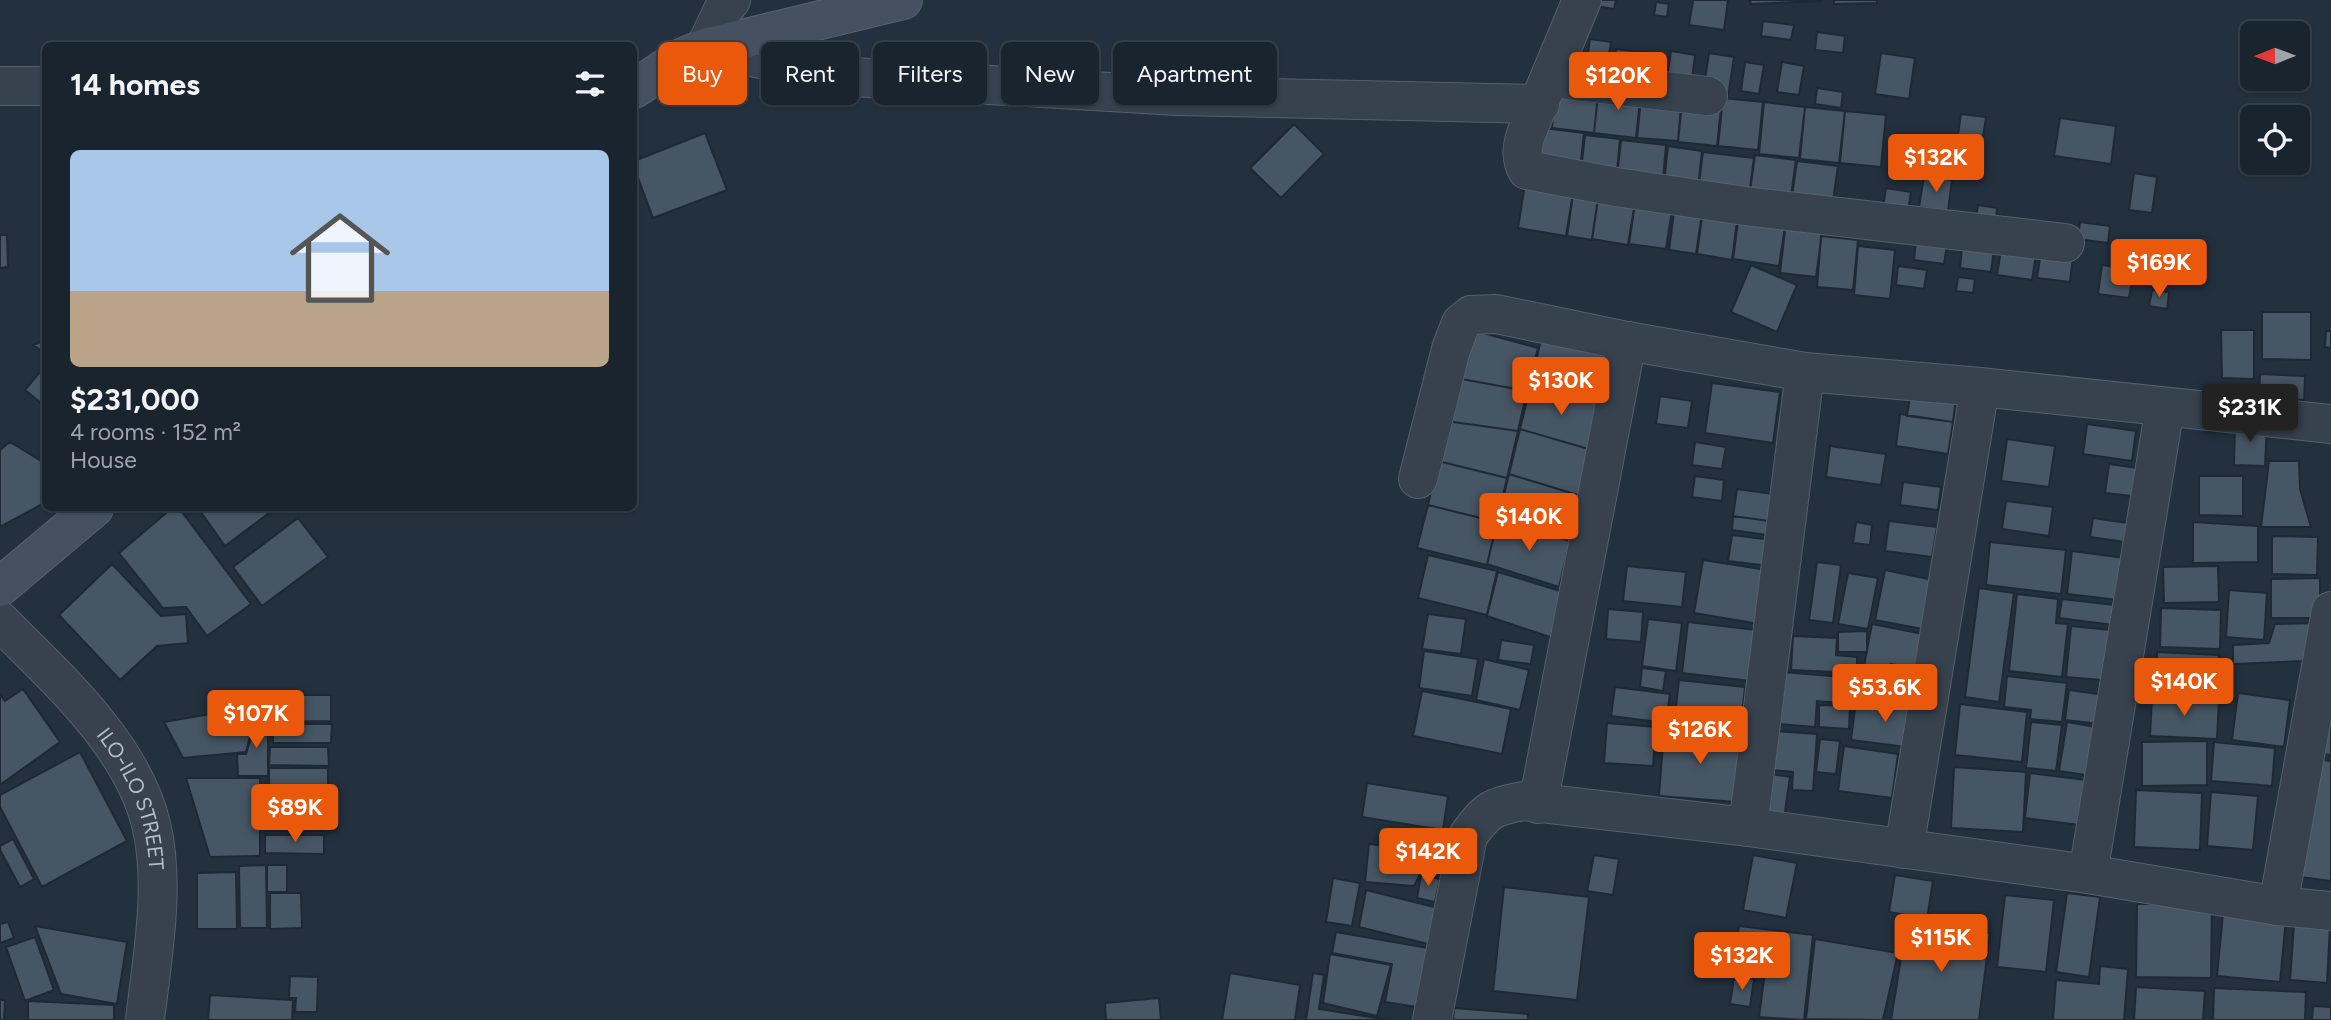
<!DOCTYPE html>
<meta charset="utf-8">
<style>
:root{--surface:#1a242e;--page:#232c36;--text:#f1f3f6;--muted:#9fa4aa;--line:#38414a;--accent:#ea580c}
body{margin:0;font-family:Figtree,sans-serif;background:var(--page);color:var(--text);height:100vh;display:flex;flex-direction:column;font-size:26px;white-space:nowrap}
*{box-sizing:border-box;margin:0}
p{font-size:23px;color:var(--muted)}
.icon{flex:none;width:38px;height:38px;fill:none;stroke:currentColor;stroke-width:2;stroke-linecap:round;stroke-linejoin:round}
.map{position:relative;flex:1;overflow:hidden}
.drawer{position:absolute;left:42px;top:42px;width:595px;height:469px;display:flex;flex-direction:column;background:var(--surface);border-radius:10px;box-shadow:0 2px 5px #0004,0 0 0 2px var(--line)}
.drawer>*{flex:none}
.top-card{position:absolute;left:658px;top:42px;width:665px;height:63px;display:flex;gap:14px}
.needle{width:46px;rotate:269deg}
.fabs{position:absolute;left:2240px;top:21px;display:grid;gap:14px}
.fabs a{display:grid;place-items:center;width:70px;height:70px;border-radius:10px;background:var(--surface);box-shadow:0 2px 5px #0004,0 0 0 2px var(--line);font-size:35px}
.price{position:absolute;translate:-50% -60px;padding:0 16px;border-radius:7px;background:var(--accent);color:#fff;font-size:23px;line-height:46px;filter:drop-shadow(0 2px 4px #0008)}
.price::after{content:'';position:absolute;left:50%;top:42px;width:21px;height:16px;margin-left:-10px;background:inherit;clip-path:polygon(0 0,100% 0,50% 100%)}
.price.active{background:#222;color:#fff}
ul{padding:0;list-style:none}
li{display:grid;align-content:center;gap:14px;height:371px;padding:0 28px}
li+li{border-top:2px solid var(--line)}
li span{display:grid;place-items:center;height:217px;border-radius:10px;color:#555}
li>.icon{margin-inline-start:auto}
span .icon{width:126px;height:126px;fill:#fffc;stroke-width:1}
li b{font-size:30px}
h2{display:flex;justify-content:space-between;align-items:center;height:84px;padding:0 28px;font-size:30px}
.tag{padding:0 24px;border-radius:10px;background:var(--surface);box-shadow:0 2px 5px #0004,0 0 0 2px var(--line);font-size:24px;line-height:63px}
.tag.active{background:var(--accent);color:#fff}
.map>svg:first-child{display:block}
.building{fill:#475664;stroke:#1e2935;stroke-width:2}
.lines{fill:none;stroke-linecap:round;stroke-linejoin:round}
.street-casing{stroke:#55606c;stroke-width:40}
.secondary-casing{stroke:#55606c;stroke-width:40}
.street{stroke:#37424e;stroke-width:38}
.secondary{stroke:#455161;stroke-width:38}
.labels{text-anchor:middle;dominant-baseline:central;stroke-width:5;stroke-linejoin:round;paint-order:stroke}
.street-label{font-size:21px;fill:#b3bdc9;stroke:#1c2732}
</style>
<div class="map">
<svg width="2331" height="1020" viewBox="0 0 2331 1020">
<rect width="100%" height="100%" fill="#23303e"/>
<path class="building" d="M1591 0H1616L1614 9 1590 5Z
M1693 0H1728L1724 30 1689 25Z
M1750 0H1822V1L1751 4Z
M1834 0H1877V3L1834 4Z
M1656 2 1669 4 1667 17 1654 15Z
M1763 21 1794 25 1791 40 1761 36Z
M1817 32 1845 36 1843 53 1815 50Z
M1590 39 1611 42 1605 82 1584 79Z
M1616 49 1657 54 1653 82 1612 77Z
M1671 51 1695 55 1691 87 1666 84Z
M1709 53 1734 57 1728 97 1703 93Z
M1881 53 1915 58 1909 99 1875 94Z
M1745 62 1764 65 1759 94 1741 91Z
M1782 62 1804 66 1799 95 1777 92Z
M1556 81 1599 85 1594 133 1552 128Z
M1599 86 1641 90 1636 138 1594 133Z
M1817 88 1843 92 1841 108 1815 104Z
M1642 90 1682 94 1678 141 1637 138Z
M1683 94 1722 98 1717 146 1678 142Z
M1723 98 1763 102 1758 150 1718 146Z
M1764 102 1805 107 1799 158 1759 154Z
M1805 107 1845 111 1839 163 1800 159Z
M1845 111 1886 115 1881 167 1840 163Z
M1961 114 1986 117 1982 144 1957 141Z
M2060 118 2116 126 2111 164 2054 156Z
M1294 124 1324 154 1281 198 1250 168Z
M1543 128 1584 133 1579 178 1538 173Z
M705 133 727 190 653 218 634 167V161Z
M1585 135 1620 139 1616 182 1580 179Z
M1900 135 1934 139 1932 151 1898 146Z
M1621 140 1666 145 1662 190 1616 186Z
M1668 146 1702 151 1697 196 1663 192Z
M1703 152 1754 158 1748 204 1697 198Z
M1755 155 1796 160 1789 211 1748 205Z
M1797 161 1838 166 1831 215 1790 210Z
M1527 172 1575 181 1566 236 1518 228Z
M2134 173 2157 177 2152 213 2129 210Z
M1924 176 1952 180 1948 211 1919 207Z
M1575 181 1600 185 1592 240 1567 236Z
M1600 185 1637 190 1628 245 1592 239Z
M1886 188 1911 192 1908 211 1883 207Z
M1637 190 1674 196 1666 249 1629 244Z
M1676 196 1704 200 1696 254 1669 250Z
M1704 202 1739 206 1732 260 1697 254Z
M1978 205 1997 208 1996 219 1976 216Z
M1740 207 1787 214 1779 266 1733 259Z
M1786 222 1823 226 1816 277 1780 273Z
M2080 222 2110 226 2108 243 2078 239Z
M0 235H7L8 267 0 268Z
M1821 236 1858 240 1853 290 1817 287Z
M1963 237 1995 242 1991 272 1960 268Z
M2003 237 2038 242 2032 280 1997 275Z
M1916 240 1947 245 1944 264 1914 260Z
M1858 246 1895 250 1890 299 1854 295Z
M2159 250 2175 252 2172 279 2155 276Z
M2041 252 2073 257 2070 282 2037 278Z
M1751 265 1797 285 1777 332 1731 312Z
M2102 265 2134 270 2129 298 2098 294Z
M1898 266 1927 270 1924 289 1896 285Z
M1958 277 1975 279 1973 293 1956 291Z
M2152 290 2169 292 2167 309 2149 306Z
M2262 312H2311V360L2262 359Z
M1468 329 1538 348 1527 391 1456 378Z
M2221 330H2254V379L2222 378Z
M2326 331H2331V348L2325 347Z
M1541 339 1613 358 1602 404 1531 384Z
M46 340V354L33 345Z
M44 367 46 368V407L25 390Z
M2260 374 2305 376 2304 400 2259 398Z
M1456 378 1527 391 1518 431 1446 421Z
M1712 383 1780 392 1773 443 1705 433Z
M1531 384 1602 404 1592 450 1520 429Z
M1911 390 1956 396 1953 422 1907 416Z
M1660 396 1692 401 1688 428 1656 424Z
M1900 414 1953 422 1948 454 1896 446Z
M1446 421 1518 431 1507 478 1438 461Z
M2235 423H2267L2265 466 2234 465Z
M2087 424 2136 431 2132 461 2083 454Z
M1520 429 1592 450 1581 496 1509 474Z
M2007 439 2055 446 2049 487 2001 481Z
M10 442 46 464V502L0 527V450Z
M1695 442 1726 447 1722 469 1692 465Z
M1830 446 1886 454 1881 485 1826 477Z
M1438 461 1507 478 1497 522 1428 505Z
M2269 461H2299L2300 489 2311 527H2261Z
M2109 464 2145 469 2141 497 2105 493Z
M1509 474 1581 496 1570 541 1498 519Z
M1695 476 1724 480 1722 501 1692 497Z
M2199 476H2243V516L2199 515Z
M1903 482 1941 487 1938 510 1900 505Z
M1737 489 1773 494 1769 521 1733 516Z
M2006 501 2053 507 2049 536 2002 529Z
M1428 505 1497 522 1487 565 1417 548Z
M172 508H179L251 604 207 636 186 607 163 608 119 553Z
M198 508H265L269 513 225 546Z
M1733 516 1769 521 1767 535 1732 530Z
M298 518 328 557 262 606 233 567Z
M2093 518 2128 523 2125 542 2090 537Z
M1498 519 1570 541 1559 587 1487 564Z
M1889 521 1937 527 1932 557 1885 551Z
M1856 522 1872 525 1870 545 1853 543Z
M2193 522 2258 526V562L2193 563Z
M1732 535 1773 540 1769 566 1728 561Z
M2272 536 2318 537 2317 575 2272 574Z
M1990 542 2066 550 2061 594 1986 585Z
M2072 551 2132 559 2127 601 2067 594Z
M1428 555 1497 571 1487 615 1418 598Z
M1703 560 1774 571 1765 625 1694 613Z
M1817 562 1841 565 1833 623 1809 620Z
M112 564 161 616 186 614 188 643 157 646 120 680 59 615Z
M1627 566 1686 572 1682 607 1623 601Z
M2218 566 2219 602 2164 603 2163 567Z
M1885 570 1943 582 1933 631 1875 620Z
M1498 572 1570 594 1559 640 1487 616Z
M1848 573 1878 578 1868 629 1838 624Z
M2320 578V618H2271V579Z
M1979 588 2014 593 1999 702 1965 697Z
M2229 590 2267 593 2264 640 2226 637Z
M2017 594 2058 599 2056 623 2068 624 2062 677 2009 671Z
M2062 599 2123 606 2121 626 2059 618Z
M2161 608 2221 610 2220 649 2160 647Z
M1608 609 1643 612 1641 642 1606 639Z
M1428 614 1466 619 1461 654 1422 649Z
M1648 619 1682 623 1676 671 1642 666Z
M1688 622 1765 631 1759 682 1682 673Z
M2322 623 2303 661 2233 664V645L2269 643 2275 624Z
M1872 624 1934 636 1928 672 1891 664 1887 681 1862 676Z
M2071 626 2120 631 2115 681 2066 677Z
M1867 631V652H1838V632Z
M1793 636 1837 638 1836 655 1857 657V673L1791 670Z
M1501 640 1534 645 1531 664 1498 660Z
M1424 651 1478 659 1472 696 1419 688Z
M2157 652 2219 655 2217 695 2156 692Z
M1484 659 1529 670 1520 710 1476 700Z
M1642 668 1666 671 1663 691 1640 687Z
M1894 669 1930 676 1923 708 1859 695 1862 679 1890 685Z
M1782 672 1856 678 1854 704 1817 701 1815 727 1778 724Z
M2007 676 2067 683 2062 722 2030 719 2031 710 2004 707Z
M1679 680 1745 687 1740 731 1674 724Z
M1615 687 1670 694 1666 723 1611 716Z
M23 689 60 742 0 785V694L5 701Z
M2069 690 2112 696 2108 725 2065 720Z
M1422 691 1511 709 1502 754 1413 736Z
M2238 693 2290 700 2284 747 2232 740Z
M273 695H331V721L272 722Z
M2152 697 2219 700 2217 739 2150 736Z
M1856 700 1920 708 1914 748 1851 740Z
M1960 704 2027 712 2022 762 1955 755Z
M2331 704V755L2322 754Z
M1819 705 1850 706 1849 729 1819 727Z
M258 706 246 752 183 758 164 722Z
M259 711H268V776H238L237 754H246Z
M2031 722 2062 725 2056 771 2026 768Z
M2067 722 2107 729 2099 777 2059 771Z
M1607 723 1656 727 1653 766 1604 763Z
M273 724H332L331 743H273Z
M1664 730 1740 736 1736 802 1659 796Z
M1773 731 1817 734 1813 791 1792 790 1793 772 1772 770Z
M1820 739 1840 741 1836 774 1816 772Z
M2207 741V785L2142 786V742Z
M2214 742 2275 748 2272 786 2211 781Z
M1844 746 1898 754 1892 798 1838 791Z
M270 747H328L329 766 269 765Z
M80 752 127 841 42 887 0 807V795Z
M2308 758 2331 761V881L2292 876Z
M1954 767 2026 772 2023 832 1951 828Z
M269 768H328V787H269Z
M1765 773 1790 777 1784 818 1758 814Z
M2030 773 2094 781 2088 826 2025 818Z
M186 778H260V856L210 857Z
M1367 783 1448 796 1443 830 1362 817Z
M267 789H326V808H268Z
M2136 790 2202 793 2200 850 2134 847Z
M2211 792 2258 796 2253 850 2207 846Z
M266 812H325V831H266Z
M265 835H324V854L265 853Z
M13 839 34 879 20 887 0 850V846Z
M1369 844 1432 851 1414 886 1365 882Z
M1594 855 1619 859 1613 895 1587 891Z
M1753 855 1797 863 1786 918 1743 910Z
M266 865 267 928H240L239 866Z
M267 865H287V892H267Z
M236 872 237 929H197V873Z
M1421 875 1440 879 1435 902 1417 898Z
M1895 875 1933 881 1927 919 1889 912Z
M1333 878 1360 883 1352 926 1326 922Z
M1504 887 1589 897 1577 1000 1493 991Z
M1366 890 1438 908 1428 944 1359 927Z
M270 893H301L302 928 270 929Z
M2067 893 2100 897 2089 977 2056 972Z
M2005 895 2054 900 2046 972 1997 967Z
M2137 904H2212L2211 978 2136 977Z
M2223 914 2286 919 2280 982 2217 976Z
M1907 921 1990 933 1979 1020H1891Z
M8 922 14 938 0 943V924Z
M2294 925 2330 927 2327 983 2290 980Z
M35 926 127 942 117 1004 61 994Z
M1739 926 1813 935 1804 1020 1759 1017 1765 971 1734 967Z
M1336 932 1428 948 1417 1007 1385 1002 1392 964 1332 953Z
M35 937 54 990 25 1001 6 947Z
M1815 939 1898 953 1883 1020 1806 1019Z
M1330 954 1391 965 1377 1016 1323 1003Z
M2100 966 2128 969 2124 1020H2053L2056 980 2099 984Z
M1230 973 1300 985 1295 1020H1222Z
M1313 973 1324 975 1319 1009 1389 1020H1306Z
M290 976 318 977 317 1012H295L296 998H289Z
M1734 977 1754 979 1750 1007 1730 1004Z
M2136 987 2205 991 2203 1020H2134Z
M2214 988 2306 992 2305 1020H2213Z
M210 995 293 1000 292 1020H208Z
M1159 998 1161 1020H1106L1105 1003Z
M0 1000H5L4 1020H0Z
M28 1001 114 1005V1020H28Z
M2313 1006 2331 1007V1020H2312Z
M1454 1008 1528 1014V1020H1453Z"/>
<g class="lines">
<g class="street-casing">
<g id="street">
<path d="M731 0 723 10 705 48 853 77 1178 96 1540 104"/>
<path d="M1582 0 1526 134C1522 146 1520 158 1527 170L1616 187 1745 206 2065 243"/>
<path d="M1551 78 1708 96"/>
<path d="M0 86H46"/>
<path d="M1418 479 1451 349 1461 323 1471 315 1496 314 1627 341 1805 372 1980 387 2331 424"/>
<path id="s1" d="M0 621C56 678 131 743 151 824 166 885 152 959 145 1020"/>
<path d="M1538 804 1627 341"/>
<path d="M1748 827 1805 372"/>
<path d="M1904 849 1980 387"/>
<path d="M2088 874 2165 407"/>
<path d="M2278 906 2331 611"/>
<path d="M1432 1020 1468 836C1486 810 1493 806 1524 801L1748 827 2088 874 2278 906 2331 911"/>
</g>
</g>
<g class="secondary-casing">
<path id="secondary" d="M634 89 681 58 705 48 903 0
M0 587 94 508"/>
</g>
<use href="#street" class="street"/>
<use href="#secondary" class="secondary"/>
</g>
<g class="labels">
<g class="street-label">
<text stroke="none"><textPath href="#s1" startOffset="226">ILO-ILO STREET</textPath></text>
</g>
</g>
</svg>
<div class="fabs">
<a><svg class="needle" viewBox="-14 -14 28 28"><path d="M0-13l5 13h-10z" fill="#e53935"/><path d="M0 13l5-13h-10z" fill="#9fa4aa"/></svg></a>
<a><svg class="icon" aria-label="locate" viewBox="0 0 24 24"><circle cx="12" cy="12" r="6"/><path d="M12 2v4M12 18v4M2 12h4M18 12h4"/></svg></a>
</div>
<b class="price" style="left:1618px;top:112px">$120K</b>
<b class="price" style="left:1936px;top:194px">$132K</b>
<b class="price" style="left:2159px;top:299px">$169K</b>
<b class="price" style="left:1561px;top:417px">$130K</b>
<b class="price active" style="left:2250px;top:444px">$231K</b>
<b class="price" style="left:1529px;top:553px">$140K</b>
<b class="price" style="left:2184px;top:718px">$140K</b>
<b class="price" style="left:1885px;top:724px">$53.6K</b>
<b class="price" style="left:256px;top:750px">$107K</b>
<b class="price" style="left:1700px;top:766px">$126K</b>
<b class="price" style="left:295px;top:844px">$89K</b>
<b class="price" style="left:1428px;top:888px">$142K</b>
<b class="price" style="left:1941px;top:974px">$115K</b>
<b class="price" style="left:1742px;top:992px">$132K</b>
<div class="top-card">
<a class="tag active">Buy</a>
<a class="tag">Rent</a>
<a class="tag">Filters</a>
<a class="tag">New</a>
<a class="tag">Apartment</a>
</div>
<section class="drawer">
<h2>14 homes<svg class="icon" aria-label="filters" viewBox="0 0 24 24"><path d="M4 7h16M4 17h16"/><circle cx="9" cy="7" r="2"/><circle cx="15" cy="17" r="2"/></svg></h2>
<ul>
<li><span style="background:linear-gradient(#a9c7e8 65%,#b9a48a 0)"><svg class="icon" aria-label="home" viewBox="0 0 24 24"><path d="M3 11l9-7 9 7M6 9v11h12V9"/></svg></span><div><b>$231,000</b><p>4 rooms · 152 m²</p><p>House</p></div></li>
</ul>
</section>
</div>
